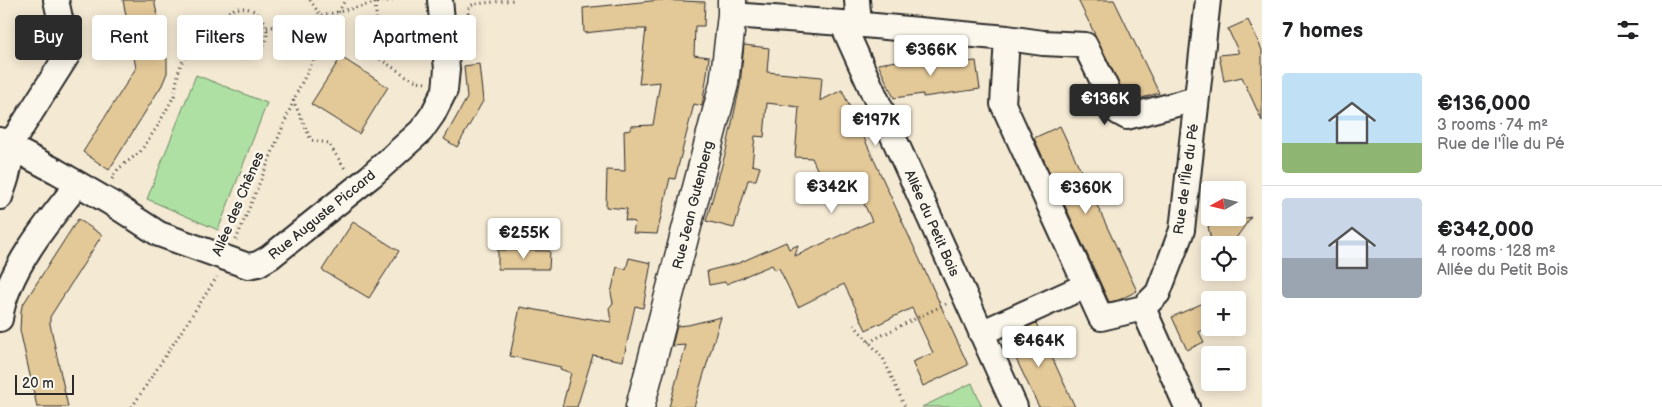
<!DOCTYPE html>
<meta charset="utf-8">
<style>
:root{--surface:#fff;--page:#f6f6f6;--text:#202124;--muted:#757577;--line:#e0e0e0;--accent:#2b2b2b}
body{margin:0;font-family:"Balsamiq Sans",sans-serif;background:var(--page);color:var(--text);height:100vh;display:flex;flex-direction:column;font-size:19px;white-space:nowrap}
*{box-sizing:border-box;margin:0}
p{font-size:16px;color:var(--muted)}
.icon{flex:none;width:28px;height:28px;fill:none;stroke:currentColor;stroke-width:2;stroke-linecap:round;stroke-linejoin:round}
.map{position:relative;flex:1;overflow:hidden}
.sheet{display:flex;flex-direction:column;background:var(--surface);width:400px}
.sheet>*{flex:none}
.banner{position:absolute;left:15px;top:15px;width:475px;height:45px;display:flex;gap:10px}
.needle{width:32px;rotate:262deg}
.tools{position:absolute;left:1201px;top:181px;display:grid;gap:10px}
.tools a{display:grid;place-items:center;width:45px;height:45px;border-radius:5px;background:var(--surface);box-shadow:0 2px 12px #0003;font-size:25px}
.scale{position:absolute;left:15px;bottom:12px;width:59px;box-sizing:border-box;padding-left:5px;border:2px solid #2b2b2b;border-top:0;font-size:14px;line-height:18px;white-space:nowrap;color:#2b2b2b;-webkit-text-stroke:4px #fbf7ec;paint-order:stroke}
.price{position:absolute;translate:-50% -42px;padding:0 11px;border-radius:5px;background:#fff;color:#222;font-size:16px;line-height:32px;filter:drop-shadow(0 1px 2px #0008)}
.price::after{content:'';position:absolute;left:50%;top:30px;width:15px;height:11px;margin-left:-8px;background:inherit;clip-path:polygon(0 0,100% 0,50% 100%)}
.price.active{background:var(--accent);color:#fff}
ul{padding:0;list-style:none}
li{display:flex;align-items:center;gap:15px;height:125px;padding:0 20px}
li+li{border-top:1px solid var(--line)}
li span{display:grid;place-items:center;flex:none;width:140px;height:100px;border-radius:5px;color:#555}
li>.icon{margin-inline-start:auto}
span .icon{width:60px;height:60px;fill:#fffc;stroke-width:1}
li b{font-size:21px}
h2{display:flex;justify-content:space-between;align-items:center;height:60px;padding:0 20px;font-size:21px}
.tag{padding:0 18px;border-radius:5px;background:var(--surface);box-shadow:0 2px 12px #0003;font-size:18px;line-height:45px}
.tag.active{background:var(--accent);color:#fff}
main{display:flex;flex:1;min-height:0}
.map>svg:first-child{display:block}
.green{fill:#ade0a2;stroke:#6c8666}
.building{fill:#e3c898;stroke:#2b2b2b}
.lines{fill:none;stroke-linecap:round;stroke-linejoin:round}
.minor-casing{stroke:#2b2b2b;stroke-width:28}
.major-casing{stroke:#2b2b2b;stroke-width:31}
.path{stroke:#2b2b2b;stroke-width:3;stroke-dasharray:1 4;stroke-linecap:butt}
.minor{stroke:#fbf7ec;stroke-width:24}
.major{stroke:#fbf7ec;stroke-width:28}
.labels{text-anchor:middle;dominant-baseline:central;stroke-width:5;stroke-linejoin:round;paint-order:stroke}
.street-label{font-size:14px;fill:#2b2b2b;stroke:#fbf7ec}
</style>
<main>
<div class="map">
<svg width="1262" height="407" viewBox="0 0 1262 407">
<rect width="100%" height="100%" fill="#f4e9d3"/>
<filter id="ink" filterUnits="userSpaceOnUse"><feTurbulence type="fractalNoise" baseFrequency=".02" numOctaves="2"/><feDisplacementMap in="SourceGraphic" scale="10" xChannelSelector="R" yChannelSelector="G"/><feConvolveMatrix kernelMatrix="1 2 1 2 8 2 1 2 1" color-interpolation-filters="sRGB"/></filter>
<g filter="url(#ink)">
<path class="green" d="M196 75 267 103 218 230 147 199Z
M972 383 982 407H922Z"/>
<path class="building" d="M123 0H154L167 60V73L162 85 109 170 83 152 136 68Z
M660 0 705 2 704 26H695L694 55 709 57 707 74 702 106 694 104 675 179 670 178 657 234 633 233 635 222 625 220 627 209 606 207 607 170 625 171 624 131 631 130V126L653 125 660 82 639 84 646 29H621L584 33 583 8Z
M1078 0H1114L1159 93 1128 102Z
M1248 20 1262 50V121L1242 77 1224 81 1219 55 1239 53 1228 29Z
M744 45 769 48 767 72 822 77 820 101 842 90 968 365 923 386 912 362 933 353 912 308 866 330 844 284 798 307 779 268 775 270 772 265 745 276V277L726 284 725 282 709 285 707 271 739 263 786 242 789 249 798 245 795 256 872 221 850 174 825 187 812 158 795 157 799 107 767 103 764 137 755 136 752 165 760 167 756 180H748L734 228 706 221 726 151 740 86Z
M341 57 388 87 359 134 311 104Z
M965 57 966 62 976 61 980 89 923 97V94L894 98 878 64 910 59 911 64Z
M479 64 483 101 457 147 444 139 467 98 464 66Z
M1060 126 1137 291 1119 300 1109 302 1034 138Z
M1251 217 1231 245H1212L1208 226Z
M78 219 102 235 50 317V324L68 407H37L20 330 21 311 22 306Z
M353 222 399 251 369 298 322 270Z
M498 250 550 251 549 269H498Z
M629 258 651 263 643 308 635 306 623 361 593 355 577 407H562L571 373 560 369 561 367 510 356 520 307 586 319V318L611 322 609 308 613 303 611 293 617 267 626 269Z
M1210 300V327L1199 332 1204 342 1187 350 1172 317Z
M721 317 694 407H669L686 345 672 346 677 326 688 325Z
M1036 323 1075 407H1039L1017 361 1006 337Z"/>
<g class="lines">
<g class="minor-casing">
<path id="minor" d="M857 0 859 24
M732 15 842 23 1015 407
M842 23 1007 38 1043 43 1085 45 1118 112 1127 117 1196 99
M1007 38 1003 104 1101 318 1143 308 1158 293 1182 230 1208 0
M0 140C18 154 6 179 0 197
M5 144 16 136 68 54 56 0
M9 151H18L56 171 111 203 159 234 248 266 258 264 270 257 371 176 421 131 433 114 445 90 447 69 440 0
M1143 308 1187 407
M0 319C6 272 49 220 78 184
M981 333 1085 286"/>
</g>
<g class="major-casing">
<path id="major" d="M640 407 724 84 732 15V0"/>
</g>
<path class="path" d="M310 0 321 16 375 3 379 45 375 56 411 79 425 83
M375 0V3L393 0
M217 33a25 25 0 1 1 50 0a25 25 0 1 1-50 0Z
M267 28 321 16
M468 53 471 44 468 11 470 6 474 4 514 0
M293 100 311 140 328 143 346 170
M112 179 118 169 140 152 157 127 174 96 179 69 183 60 194 50 218 37
M236 240 298 90 345 0
M854 325 883 358 905 407
M869 342 900 326 946 304
M132 407 217 277"/>
<use href="#minor" class="minor"/>
<use href="#major" class="major"/>
</g>
</g>
<g class="labels">
<g class="street-label">
<text transform="translate(1186 179) rotate(-82)">Rue de l'Île du Pé</text>
<text transform="translate(238 204) rotate(-67)">Allée des Chênes</text>
<text transform="translate(693 205) rotate(-76)">Rue Jean Gutenberg</text>
<text transform="translate(322 215) rotate(-39)">Rue Auguste Piccard</text>
<text transform="translate(932 223) rotate(66)">Allée du Petit Bois</text>
</g>
</g>
</svg>
<div class="tools">
<a><svg class="needle" viewBox="-14 -14 28 28"><path d="M0-13l5 13h-10z" fill="#e53935"/><path d="M0 13l5-13h-10z" fill="#757577"/></svg></a>
<a><svg class="icon" aria-label="locate" viewBox="0 0 24 24"><circle cx="12" cy="12" r="6"/><path d="M12 2v4M12 18v4M2 12h4M18 12h4"/></svg></a>
<a>+</a>
<a>−</a>
</div>
<div class="scale">20 m</div>
<b class="price" style="left:931px;top:77px">€366K</b>
<b class="price active" style="left:1105px;top:126px">€136K</b>
<b class="price" style="left:876px;top:147px">€197K</b>
<b class="price" style="left:832px;top:214px">€342K</b>
<b class="price" style="left:1086px;top:215px">€360K</b>
<b class="price" style="left:524px;top:260px">€255K</b>
<b class="price" style="left:1039px;top:368px">€464K</b>
<div class="banner">
<a class="tag active">Buy</a>
<a class="tag">Rent</a>
<a class="tag">Filters</a>
<a class="tag">New</a>
<a class="tag">Apartment</a>
</div>
</div>
<section class="sheet">
<h2>7 homes<svg class="icon" aria-label="filters" viewBox="0 0 24 24"><path d="M4 7h16M4 17h16"/><circle cx="9" cy="7" r="2"/><circle cx="15" cy="17" r="2"/></svg></h2>
<ul>
<li><span style="background:linear-gradient(#bfe0f5 70%,#8fb573 0)"><svg class="icon" aria-label="home" viewBox="0 0 24 24"><path d="M3 11l9-7 9 7M6 9v11h12V9"/></svg></span><div><b>€136,000</b><p>3 rooms · 74 m²</p><p>Rue de l'Île du Pé</p></div></li>
<li><span style="background:linear-gradient(#c9d6e8 60%,#9aa5b1 0)"><svg class="icon" aria-label="home" viewBox="0 0 24 24"><path d="M3 11l9-7 9 7M6 9v11h12V9"/></svg></span><div><b>€342,000</b><p>4 rooms · 128 m²</p><p>Allée du Petit Bois</p></div></li>
</ul>
</section>
</main>
